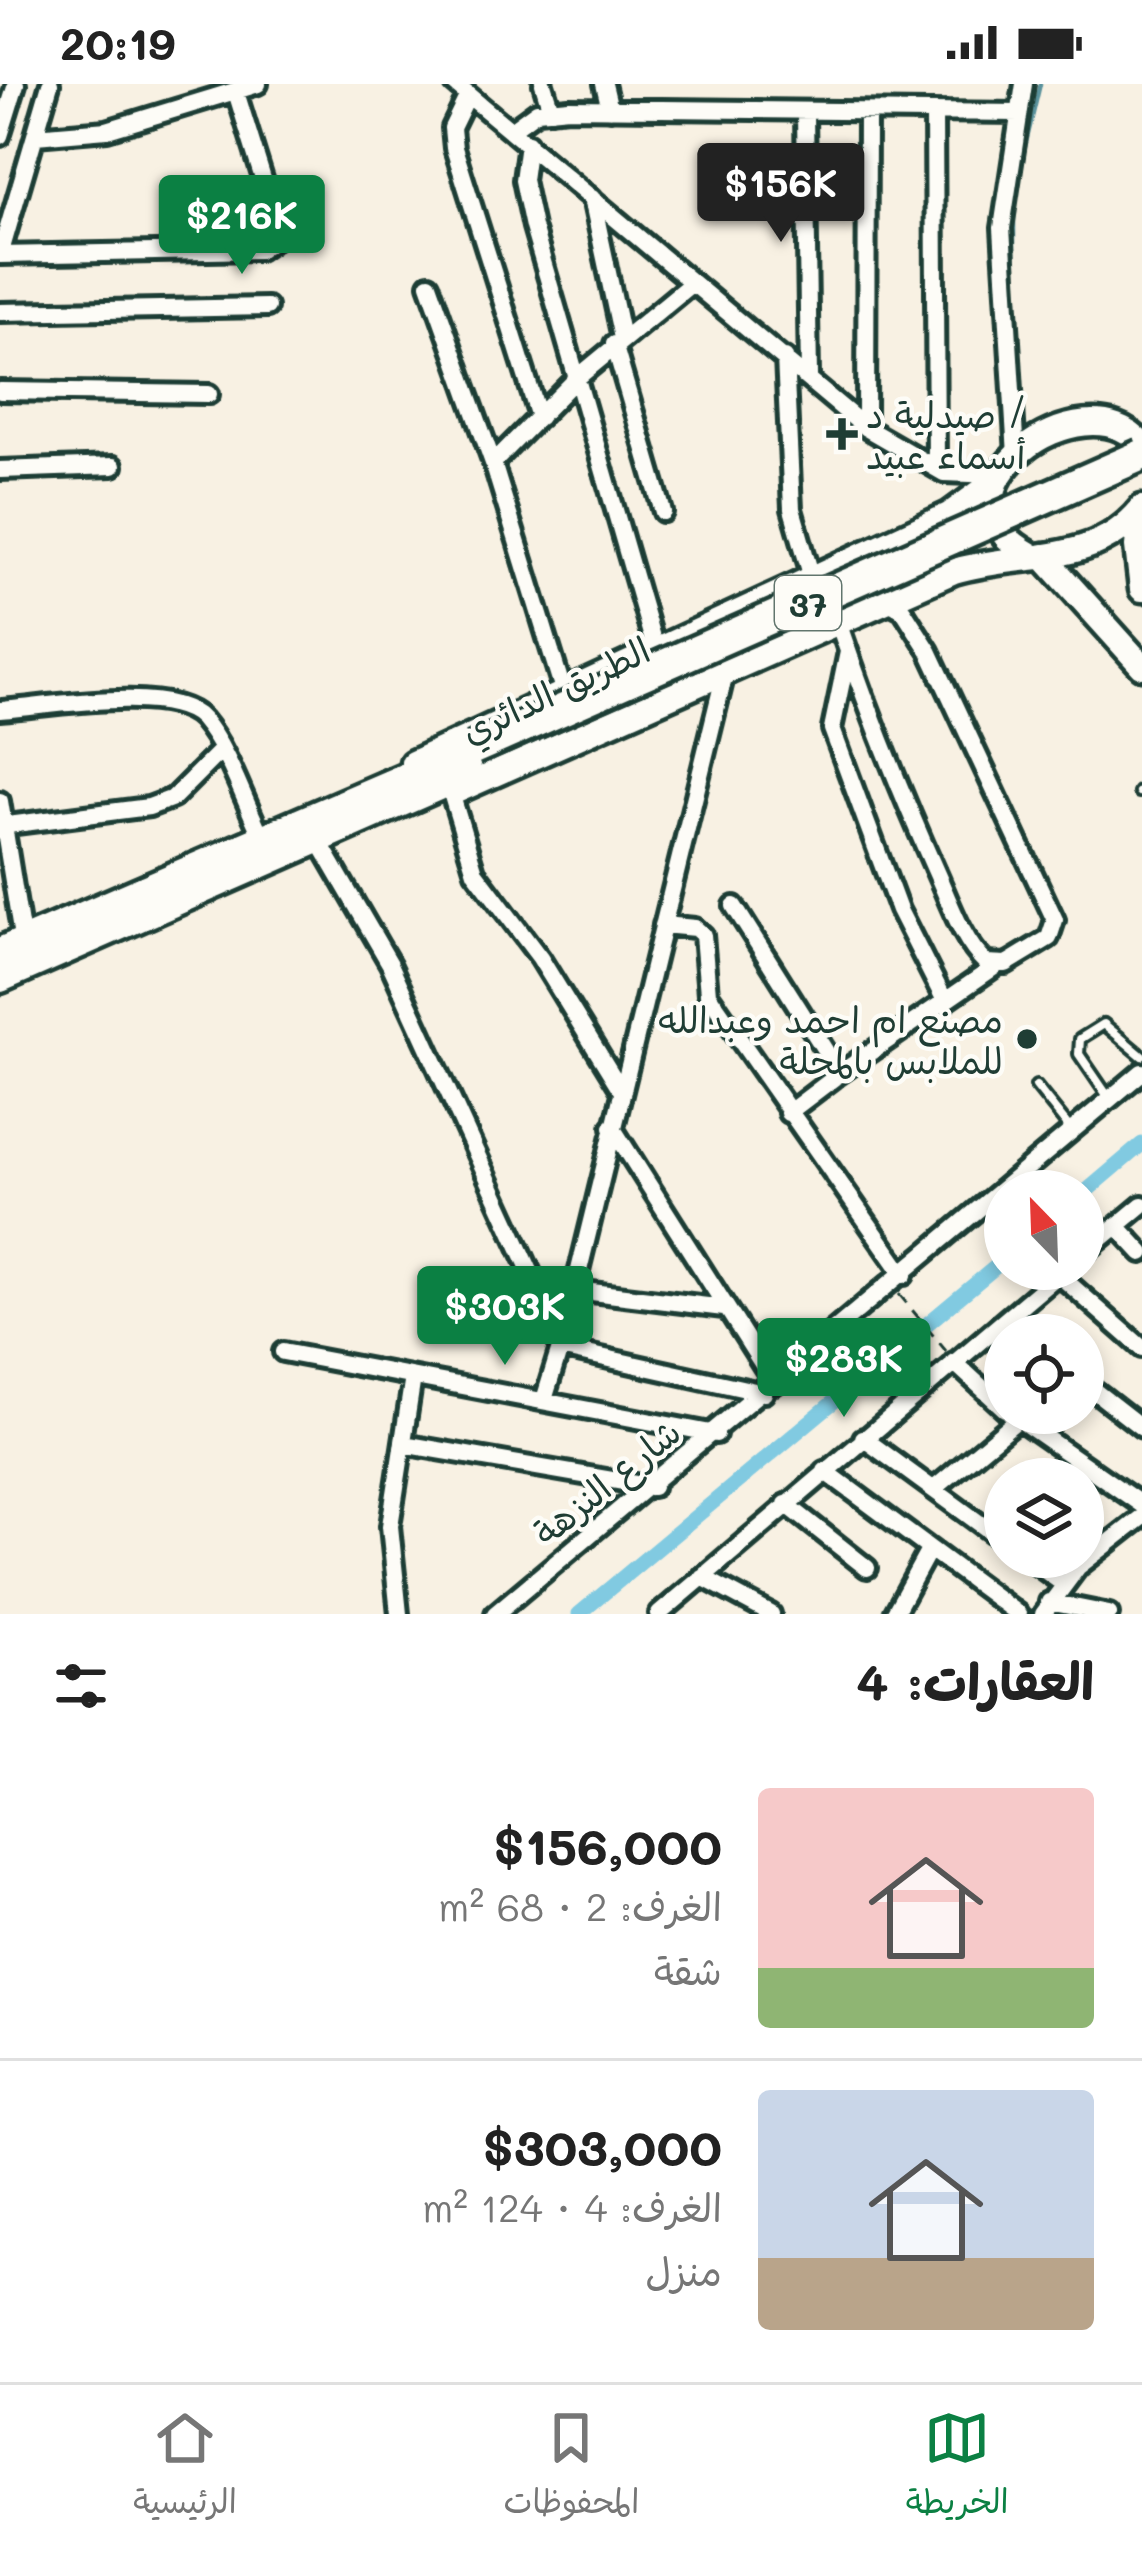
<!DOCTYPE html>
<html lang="ar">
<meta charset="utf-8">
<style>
:root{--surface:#fff;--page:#f6f6f6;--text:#222;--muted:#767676;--line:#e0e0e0;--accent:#0b8043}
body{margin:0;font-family:Mali,"Playpen Sans Arabic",sans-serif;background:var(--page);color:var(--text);direction:rtl;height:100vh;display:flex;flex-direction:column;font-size:45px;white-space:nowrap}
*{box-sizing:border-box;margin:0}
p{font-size:39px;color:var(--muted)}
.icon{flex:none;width:66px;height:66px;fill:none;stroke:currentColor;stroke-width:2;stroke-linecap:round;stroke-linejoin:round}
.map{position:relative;height:1530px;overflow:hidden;direction:ltr}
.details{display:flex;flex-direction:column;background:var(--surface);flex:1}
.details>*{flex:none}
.needle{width:78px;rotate:337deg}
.buttons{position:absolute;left:984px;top:1086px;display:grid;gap:24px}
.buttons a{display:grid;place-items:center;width:120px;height:120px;border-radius:50%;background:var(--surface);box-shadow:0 6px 18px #0003;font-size:60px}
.price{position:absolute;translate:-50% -102px;padding:0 27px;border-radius:12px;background:var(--accent);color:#fff;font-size:39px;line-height:78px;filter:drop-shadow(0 3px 6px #0008)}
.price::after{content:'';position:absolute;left:50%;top:72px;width:36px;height:27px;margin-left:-18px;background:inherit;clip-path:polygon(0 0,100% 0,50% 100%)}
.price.selected{background:#222;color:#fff}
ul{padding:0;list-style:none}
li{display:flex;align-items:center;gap:36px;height:300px;padding:0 48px}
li+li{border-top:3px solid var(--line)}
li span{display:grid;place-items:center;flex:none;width:336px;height:240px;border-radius:12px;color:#555}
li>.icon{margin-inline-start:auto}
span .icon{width:144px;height:144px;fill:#fffc;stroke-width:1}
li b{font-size:51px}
h2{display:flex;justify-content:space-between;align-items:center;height:144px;padding:0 48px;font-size:51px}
.status{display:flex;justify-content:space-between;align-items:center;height:84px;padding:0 60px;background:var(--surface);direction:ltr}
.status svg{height:33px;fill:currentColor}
.menu{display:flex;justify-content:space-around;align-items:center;height:168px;border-top:3px solid var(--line);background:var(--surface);font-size:33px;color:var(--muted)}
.menu a{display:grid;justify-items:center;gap:6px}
.menu .selected{color:var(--accent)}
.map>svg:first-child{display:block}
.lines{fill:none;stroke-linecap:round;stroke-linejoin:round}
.stream{stroke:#5a929c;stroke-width:4.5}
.canal{stroke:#81cae1;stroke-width:15}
.lane-casing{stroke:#1f3d34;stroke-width:16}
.street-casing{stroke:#1f3d34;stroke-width:26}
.secondary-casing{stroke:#1f3d34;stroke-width:33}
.highway-casing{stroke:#1f3d34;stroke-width:39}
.path{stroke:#1f3d34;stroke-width:3;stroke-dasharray:12 9;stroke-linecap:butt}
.lane{stroke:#fdfcf7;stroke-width:8}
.street{stroke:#fdfcf7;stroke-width:16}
.secondary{stroke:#fdfcf7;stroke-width:24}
.highway{stroke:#fdfcf7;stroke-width:30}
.highway-bridge-casing{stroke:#1f3d34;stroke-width:39;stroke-linecap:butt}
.highway-bridge{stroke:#fdfcf7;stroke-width:30}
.poi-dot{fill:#1f3d34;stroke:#fdfcf7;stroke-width:4.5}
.labels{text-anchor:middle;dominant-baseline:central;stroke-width:9;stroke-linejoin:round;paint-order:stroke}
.shield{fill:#fdfcf7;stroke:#62766e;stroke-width:3}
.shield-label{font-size:33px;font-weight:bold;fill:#1f3d34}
.poi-label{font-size:36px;fill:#1f3d34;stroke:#fdfcf7;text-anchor:start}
.street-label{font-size:36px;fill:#1f3d34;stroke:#fdfcf7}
</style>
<div class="status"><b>20:19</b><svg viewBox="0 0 49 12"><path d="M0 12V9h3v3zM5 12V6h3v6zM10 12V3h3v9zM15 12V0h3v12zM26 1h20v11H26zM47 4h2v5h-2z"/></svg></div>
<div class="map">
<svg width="1142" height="1530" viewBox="0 0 1142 1530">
<rect width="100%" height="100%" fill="#f8f1e3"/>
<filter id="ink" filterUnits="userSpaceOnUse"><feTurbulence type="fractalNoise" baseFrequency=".00833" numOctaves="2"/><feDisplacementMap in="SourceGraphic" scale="24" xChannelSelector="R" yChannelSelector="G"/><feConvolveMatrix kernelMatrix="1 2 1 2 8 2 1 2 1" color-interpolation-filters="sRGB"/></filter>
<g filter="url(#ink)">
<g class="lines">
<path class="stream" d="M1019 88 1040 0
M0 136 8 116
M1014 201V117"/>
<path class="canal" d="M1083 1110 1142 1060
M579 1530 1005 1175"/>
<g class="lane-casing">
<path id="lane" d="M1139 708 1142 706
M1036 1002 1072 1047
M1109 1014 1079 970 1080 955 1104 940 1142 972"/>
</g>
<g class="street-casing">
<path id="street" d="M455 0 866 344 944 389 997 391
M543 0 551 26
M604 0 610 25
M468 11 452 44 454 64 539 333
M934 28 936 383
M805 30 809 292
M511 46 537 27 569 24 1019 29
M0 52 16 0
M35 52 107 46 258 0
M528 59 523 96 533 143 655 564
M592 114 622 254
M0 171 259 166 279 152 277 140 236 8
M0 171 50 0
M429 200 493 379 563 606
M0 228 267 223
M614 260 663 428
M785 274 792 425 812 494
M0 307 209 310
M866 344 867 29
M1016 371 1002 144 1024 0
M493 379 577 294 692 199
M0 386 113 382
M838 538C867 624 900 707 937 790 950 819 963 858 986 879L1006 880 1049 854 1055 836 929 567 903 526 887 517
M848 568 832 645 899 826 945 917
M0 626C46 623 171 600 202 635 229 667 243 715 262 753
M449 702 475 788 540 874 621 1006
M0 717 23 859
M0 742 149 723 173 714 221 666
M317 754 390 880 562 1257
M734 822 835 982 834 994 788 1029
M663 841 695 844 703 851 708 910 904 1191
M836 992 996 882
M612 1043 775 1300
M1117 1142 1142 1169
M1083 1170 1142 1121
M1058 1190 1142 1264
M575 1206 724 1224
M1009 1233 1027 1251
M560 1264 725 589
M283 1268 716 1350
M954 1278 1005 1325
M1083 1298 1142 1344
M544 1316 560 1264 764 1309
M1010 1329 1142 1421
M863 1354 1005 1458
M403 1360 653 1403
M825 1387 1018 1530
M934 1405 1017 1336
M786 1420 867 1484
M1026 1473 1062 1499
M702 1493 771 1530
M1049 1518 1109 1530
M399 1530 390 1442 413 1293
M495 1530 1142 988
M659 1530 1065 1185
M894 1530 929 1466
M1043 1530 1078 1483 1142 1433"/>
</g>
<g class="secondary-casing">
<path id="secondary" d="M1141 426 1137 462 1142 505
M1031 471C916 409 1085 290 1142 361
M1043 472 1142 582
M413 679 949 431 993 399
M456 707 954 487C1021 467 1094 484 1142 424"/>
</g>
<g class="highway-casing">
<path id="highway" d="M0 869 462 670
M0 893 479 683"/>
</g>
<path class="path" d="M899 1210 946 1267"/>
<use href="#lane" class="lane"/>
<use href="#street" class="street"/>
<use href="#secondary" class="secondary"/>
<use href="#highway" class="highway"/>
<g class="highway-bridge-casing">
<path id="highway-bridge" d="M473 665 1142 371"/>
</g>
<use href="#highway-bridge" class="highway-bridge"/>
</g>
</g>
<g class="poi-dot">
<path d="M836 332h12v12h12v12h-12v12h-12v-12h-12v-12h12z"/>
<circle cx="1027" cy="955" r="12"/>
</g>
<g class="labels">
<rect class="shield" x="775" y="492" width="66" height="54" rx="9"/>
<g class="shield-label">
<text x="808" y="519">37</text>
</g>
<g class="poi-label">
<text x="866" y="329">صيدلية د /<tspan x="866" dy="41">أسماء عبيد</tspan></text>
<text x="1003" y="934" text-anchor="end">مصنع ام احمد وعبدالله<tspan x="1003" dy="41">للملابس بالمحلة</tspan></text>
</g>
<g class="street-label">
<text transform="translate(555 605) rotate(-25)">الطريق الدائري</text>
<text transform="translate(606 1397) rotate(-39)">شارع النزهة</text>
</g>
</g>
</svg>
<div class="buttons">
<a><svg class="needle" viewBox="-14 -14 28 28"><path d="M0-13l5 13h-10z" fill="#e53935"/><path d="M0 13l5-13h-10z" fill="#767676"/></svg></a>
<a><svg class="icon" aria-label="locate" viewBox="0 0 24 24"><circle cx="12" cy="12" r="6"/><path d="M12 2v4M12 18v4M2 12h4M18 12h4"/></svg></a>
<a><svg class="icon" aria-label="layers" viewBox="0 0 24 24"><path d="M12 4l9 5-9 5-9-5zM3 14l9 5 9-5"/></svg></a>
</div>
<b class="price selected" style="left:781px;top:161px">$156K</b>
<b class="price" style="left:242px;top:193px">$216K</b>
<b class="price" style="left:505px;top:1284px">$303K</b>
<b class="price" style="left:844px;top:1336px">$283K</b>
</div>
<section class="details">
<h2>العقارات: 4<svg class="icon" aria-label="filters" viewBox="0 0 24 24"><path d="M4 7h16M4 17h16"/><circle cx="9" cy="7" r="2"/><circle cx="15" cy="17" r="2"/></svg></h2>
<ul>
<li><span style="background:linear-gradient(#f6c9c9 75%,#8fb573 0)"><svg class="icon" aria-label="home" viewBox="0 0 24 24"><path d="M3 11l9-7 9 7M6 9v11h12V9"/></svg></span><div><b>$156,000</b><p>الغرف: 2 · 68 m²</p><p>شقة</p></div></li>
<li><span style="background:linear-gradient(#c9d6e8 70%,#b9a48a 0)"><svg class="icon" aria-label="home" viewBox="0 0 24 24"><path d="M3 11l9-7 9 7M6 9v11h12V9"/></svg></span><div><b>$303,000</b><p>الغرف: 4 · 124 m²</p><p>منزل</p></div></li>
</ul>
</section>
<nav class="menu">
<a class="selected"><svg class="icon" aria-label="map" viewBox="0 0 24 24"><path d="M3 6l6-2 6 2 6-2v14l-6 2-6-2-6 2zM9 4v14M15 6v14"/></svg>الخريطة</a>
<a><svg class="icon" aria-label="saved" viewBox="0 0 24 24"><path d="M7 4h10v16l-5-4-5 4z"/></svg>المحفوظات</a>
<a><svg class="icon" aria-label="home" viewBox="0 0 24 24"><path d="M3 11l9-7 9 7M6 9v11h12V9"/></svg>الرئيسية</a>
</nav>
